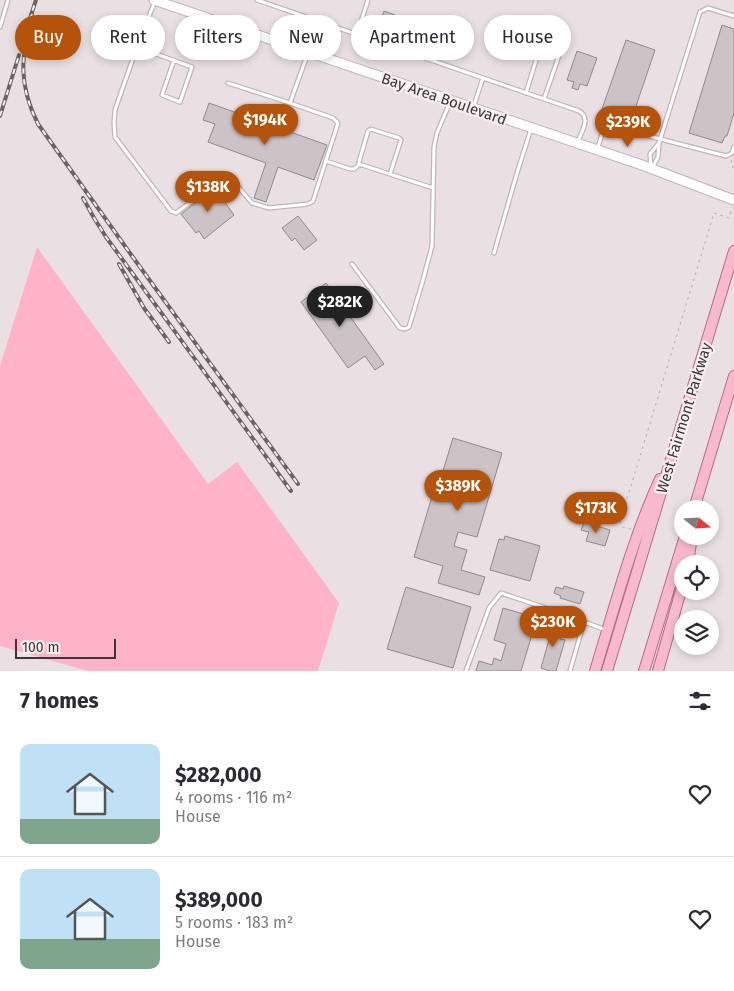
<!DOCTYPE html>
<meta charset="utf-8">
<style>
:root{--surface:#fff;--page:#f7f7f7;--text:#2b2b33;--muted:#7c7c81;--line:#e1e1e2;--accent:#b45309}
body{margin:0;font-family:"Fira Sans",sans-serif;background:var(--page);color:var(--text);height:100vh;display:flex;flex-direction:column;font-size:19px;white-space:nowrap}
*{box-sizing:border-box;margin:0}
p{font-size:16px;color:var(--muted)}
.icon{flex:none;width:28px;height:28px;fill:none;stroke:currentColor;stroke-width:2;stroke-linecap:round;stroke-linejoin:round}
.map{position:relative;height:671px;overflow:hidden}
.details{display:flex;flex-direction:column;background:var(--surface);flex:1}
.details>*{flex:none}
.hud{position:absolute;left:15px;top:15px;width:705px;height:45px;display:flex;gap:10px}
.needle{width:32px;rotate:108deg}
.controls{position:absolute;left:674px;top:500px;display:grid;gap:10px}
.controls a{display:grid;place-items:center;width:45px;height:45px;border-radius:50%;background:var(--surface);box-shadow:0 2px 8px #0003;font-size:25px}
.scale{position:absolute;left:15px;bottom:12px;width:101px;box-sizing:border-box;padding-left:5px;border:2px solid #3a3738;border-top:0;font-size:14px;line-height:18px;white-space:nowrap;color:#3a3738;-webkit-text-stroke:4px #f7eef0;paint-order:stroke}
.price{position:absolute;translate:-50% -42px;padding:0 11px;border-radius:18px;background:var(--accent);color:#fff;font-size:16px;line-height:32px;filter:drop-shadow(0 1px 2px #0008)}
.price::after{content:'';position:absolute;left:50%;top:30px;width:15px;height:11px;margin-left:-8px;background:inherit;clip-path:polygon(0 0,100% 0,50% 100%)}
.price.on{background:#222;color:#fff}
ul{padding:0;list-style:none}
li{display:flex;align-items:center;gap:15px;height:125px;padding:0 20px}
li+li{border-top:1px solid var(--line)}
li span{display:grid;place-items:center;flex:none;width:140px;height:100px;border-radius:10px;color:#555}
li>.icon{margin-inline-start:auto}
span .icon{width:60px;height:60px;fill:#fffc;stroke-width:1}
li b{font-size:21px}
h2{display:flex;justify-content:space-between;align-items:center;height:60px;padding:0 20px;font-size:21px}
.chip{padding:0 18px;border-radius:22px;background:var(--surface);box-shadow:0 2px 8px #0003;font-size:18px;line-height:45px}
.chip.on{background:var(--accent);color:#fff}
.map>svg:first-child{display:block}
.green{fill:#feb3ca}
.building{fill:#ccc3c6;stroke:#91898b}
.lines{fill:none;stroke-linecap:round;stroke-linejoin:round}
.service-casing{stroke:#bfb6b8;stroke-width:5.5}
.secondary-casing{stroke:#bfb6b8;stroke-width:11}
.primary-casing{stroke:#b26e85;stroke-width:12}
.path{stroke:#b4acaf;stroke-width:1;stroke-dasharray:2.5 4;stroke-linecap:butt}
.service{stroke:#fff;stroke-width:3}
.secondary{stroke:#fff;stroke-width:9}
.primary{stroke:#f8b9ce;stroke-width:10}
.rail-casing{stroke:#686365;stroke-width:4}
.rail{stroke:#f7eef0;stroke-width:2;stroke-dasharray:5.5;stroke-linecap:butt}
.labels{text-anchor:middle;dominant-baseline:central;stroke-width:4.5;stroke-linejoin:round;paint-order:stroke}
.street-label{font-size:15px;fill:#3a3738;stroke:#f7eef0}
</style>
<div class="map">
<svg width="734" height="671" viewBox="0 0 734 671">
<rect width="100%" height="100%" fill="#eae0e3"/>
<path class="green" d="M37 247 208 484 237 462 339 603 318 671H88L0 646V366Z"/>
<path class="building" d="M384 11 403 18 400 25 417 31 412 46 376 34Z
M722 25 734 29V113L727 136H725L722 143 689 133Z
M626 40 655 50 634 112H631L629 119 602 109Z
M577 51 597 58 587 86 580 84 578 90 572 88 574 82 567 80Z
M209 103 327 145 314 180 278 167 266 202 254 198 266 163 208 142 215 124 203 120Z
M219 185 225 193 221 197 234 215 204 239 199 231 196 233 181 214Z
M298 216 317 240 304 250 295 238 292 241 282 228Z
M326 283 384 364 375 370 365 356 348 368 301 302Z
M453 438 502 453 477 537 458 532 454 546 467 550 461 570 485 577 479 595 438 583 443 566 414 557 433 493 436 494Z
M584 522 610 530 605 546 586 541 589 532 581 530Z
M505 536 540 546 530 581 490 570 499 539 504 540Z
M564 586 584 592 580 604 560 598 561 596 554 593 556 587 563 589Z
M406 587 471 607 453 668 387 649Z
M503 608 537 618 521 671H476L479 661 492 665 494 658 501 661 506 644 494 640Z
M554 624 564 626 560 639 565 640 556 671H549L541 668 550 636 546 635 549 625 553 626Z"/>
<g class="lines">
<g class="service-casing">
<path id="service" d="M257 0 483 78
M155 1 137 47 192 67 180 102 162 95 174 60
M0 27 8 0
M357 34 368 0
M137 47 115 110 114 123 115 137 171 211 176 213 226 176H229L252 203 269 208 308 204 313 201 338 123 333 118 290 103 308 53
M228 83 290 103
M526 93 546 28 553 24 564 28 566 35 544 99
M473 108 483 78 579 111C591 118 582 131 578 141
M598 147 603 131 610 126 726 156 732 153 734 147
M326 161 350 169H354L360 164
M651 166 650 154 659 143
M652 168 658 157 659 143 700 12 708 8 734 16
M390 174 401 140 399 138 371 129 368 131 359 162V164L433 188
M494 253 517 173 531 129
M352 264 400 328 405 329 409 327 423 280 432 246 434 147 437 133 450 102
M466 671 489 608 501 593 546 608 606 630
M570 671 584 622"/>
</g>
<g class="secondary-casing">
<path id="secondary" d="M154 0 642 165 734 200"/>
</g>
<g class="primary-casing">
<path id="primary" d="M694 509 734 376
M688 564 692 536
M595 671C615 606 632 540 660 479
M607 671 734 251
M644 671 685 536
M658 671 682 587"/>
</g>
<path class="path" d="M732 160 731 163 734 169
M631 529 622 527 620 522 714 213 729 218 732 207"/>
<use href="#service" class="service"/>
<use href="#secondary" class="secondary"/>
<use href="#primary" class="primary"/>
<g class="rail-casing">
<path id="rail" d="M32 14C21 57 18 84 38 124L132 256 298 484
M29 21 36 0
M0 116 19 55
M83 198 94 218 106 237 291 491
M119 264 144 308 169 342"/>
</g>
<use href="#rail" class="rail"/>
</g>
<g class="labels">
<g class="street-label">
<text transform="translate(444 99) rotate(19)">Bay Area Boulevard</text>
<text transform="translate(684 418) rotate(-73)">West Fairmont Parkway</text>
</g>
</g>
</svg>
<div class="controls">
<a><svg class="needle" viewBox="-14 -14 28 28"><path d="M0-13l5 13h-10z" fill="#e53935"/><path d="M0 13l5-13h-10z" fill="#7c7c81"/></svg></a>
<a><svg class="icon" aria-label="locate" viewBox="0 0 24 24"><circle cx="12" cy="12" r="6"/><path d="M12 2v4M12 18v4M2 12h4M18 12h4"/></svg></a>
<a><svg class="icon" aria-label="layers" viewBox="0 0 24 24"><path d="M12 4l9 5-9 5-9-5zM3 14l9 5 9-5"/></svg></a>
</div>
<div class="scale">100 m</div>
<b class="price" style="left:265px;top:146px">$194K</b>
<b class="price" style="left:628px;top:148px">$239K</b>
<b class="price" style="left:208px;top:213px">$138K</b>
<b class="price on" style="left:340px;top:328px">$282K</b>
<b class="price" style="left:458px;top:512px">$389K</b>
<b class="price" style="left:596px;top:534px">$173K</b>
<b class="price" style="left:553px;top:648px">$230K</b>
<div class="hud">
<a class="chip on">Buy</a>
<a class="chip">Rent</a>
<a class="chip">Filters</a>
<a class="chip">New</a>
<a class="chip">Apartment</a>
<a class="chip">House</a>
</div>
</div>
<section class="details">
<h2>7 homes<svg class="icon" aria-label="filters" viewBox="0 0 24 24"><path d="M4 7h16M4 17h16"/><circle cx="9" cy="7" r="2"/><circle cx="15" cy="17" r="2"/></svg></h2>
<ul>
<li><span style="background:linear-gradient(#bfe0f5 75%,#7fa58c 0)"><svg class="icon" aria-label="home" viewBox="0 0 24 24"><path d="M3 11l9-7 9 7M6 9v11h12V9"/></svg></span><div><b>$282,000</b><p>4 rooms · 116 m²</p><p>House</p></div><svg class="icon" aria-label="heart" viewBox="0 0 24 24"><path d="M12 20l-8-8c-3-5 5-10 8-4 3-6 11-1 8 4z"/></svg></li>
<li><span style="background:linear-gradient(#bfe0f5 70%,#7fa58c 0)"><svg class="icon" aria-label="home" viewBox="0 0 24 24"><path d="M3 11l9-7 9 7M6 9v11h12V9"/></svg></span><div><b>$389,000</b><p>5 rooms · 183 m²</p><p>House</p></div><svg class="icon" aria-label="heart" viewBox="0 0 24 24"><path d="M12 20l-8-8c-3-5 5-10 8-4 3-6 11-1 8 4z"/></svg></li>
</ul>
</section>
